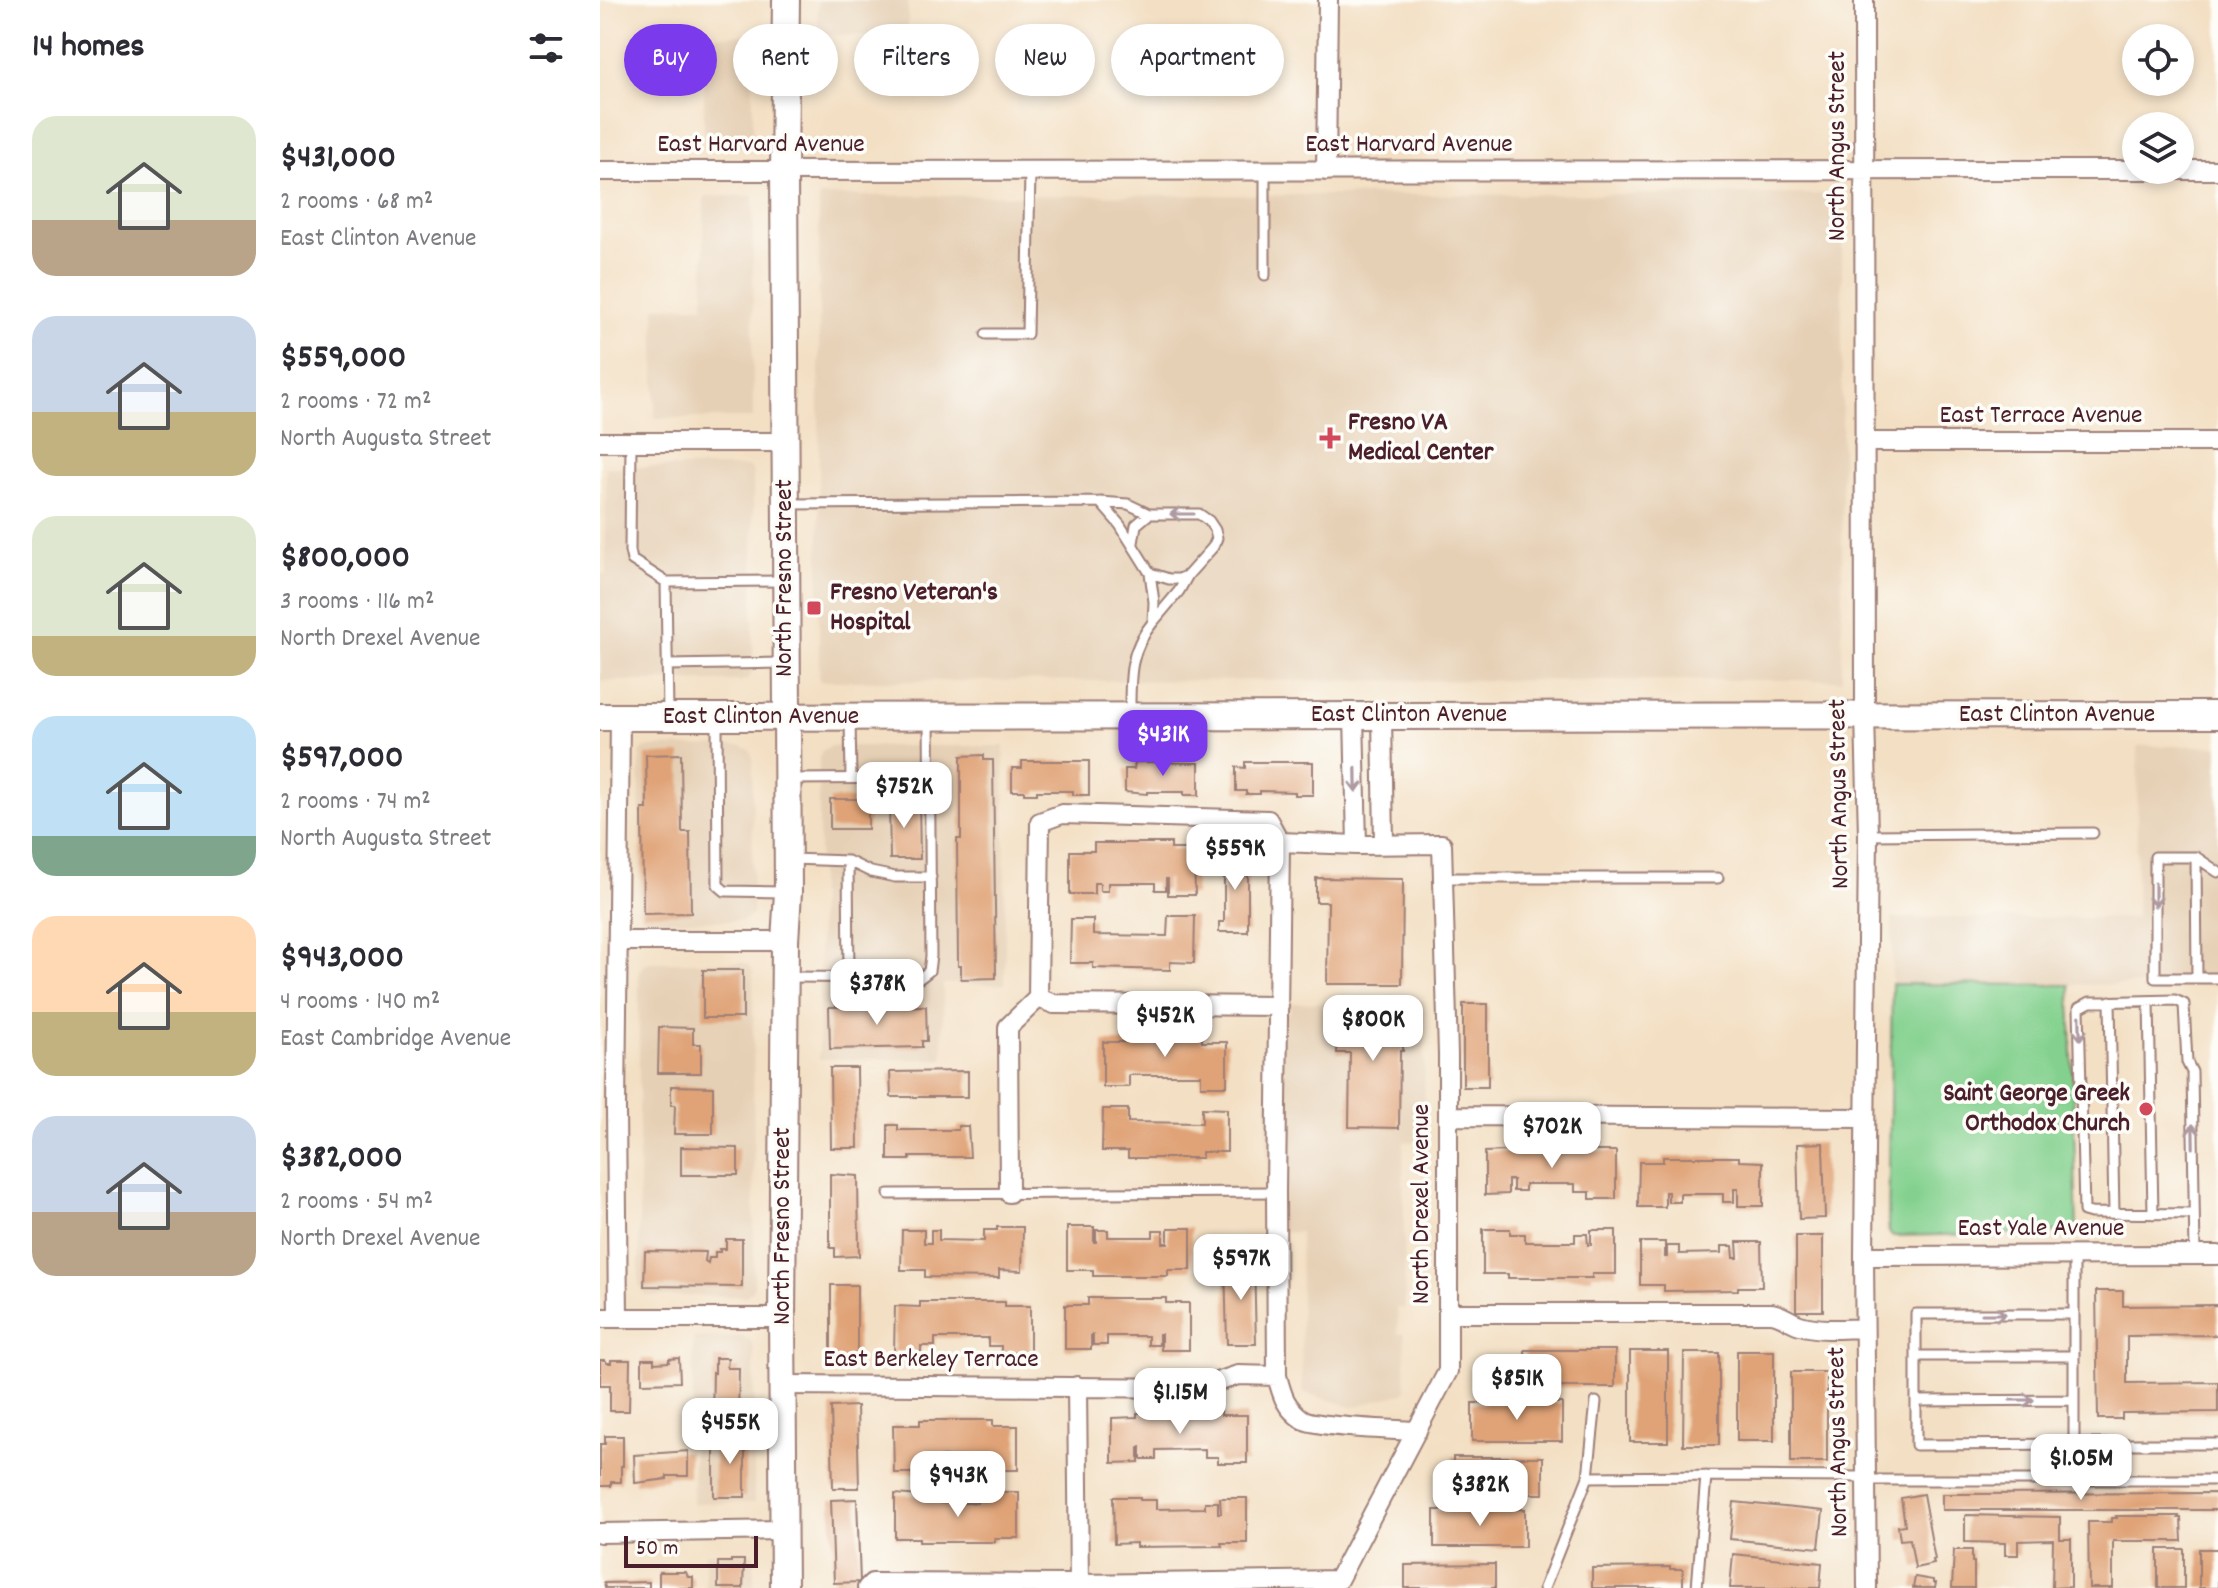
<!DOCTYPE html>
<meta charset="utf-8">
<style>
:root{--surface:#fff;--page:#f2f2f3;--text:#2b2b33;--muted:#7c7c81;--accent:#7c3aed}
body{margin:0;font-family:Dekko,sans-serif;background:var(--page);color:var(--text);height:100vh;display:flex;flex-direction:column;font-size:30px;white-space:nowrap}
*{box-sizing:border-box;margin:0}
p{font-size:26px;color:var(--muted)}
.icon{flex:none;width:44px;height:44px;fill:none;stroke:currentColor;stroke-width:2;stroke-linecap:round;stroke-linejoin:round}
.map{position:relative;flex:1;overflow:hidden}
.side{display:flex;flex-direction:column;background:var(--surface);width:600px}
.side>*{flex:none}
.hud{position:absolute;left:24px;top:24px;width:760px;height:72px;display:flex;gap:16px}
.buttons{position:absolute;left:1522px;top:24px;display:grid;gap:16px}
.buttons a{display:grid;place-items:center;width:72px;height:72px;border-radius:50%;background:var(--surface);box-shadow:0 4px 12px #0003;font-size:40px}
.scale{position:absolute;left:24px;bottom:20px;width:134px;box-sizing:border-box;padding-left:8px;border:4px solid #4a1f2b;border-top:0;font-size:22px;line-height:28px;white-space:nowrap;color:#4a1f2b;-webkit-text-stroke:6px #fdfcf7;paint-order:stroke}
.price{position:absolute;translate:-50% -68px;padding:0 18px;border-radius:16px;background:#fff;color:#222;font-size:26px;line-height:52px;filter:drop-shadow(0 2px 4px #0008)}
.price::after{content:'';position:absolute;left:50%;top:48px;width:24px;height:18px;margin-left:-12px;background:inherit;clip-path:polygon(0 0,100% 0,50% 100%)}
.price.active{background:var(--accent);color:#fff}
ul{padding:0;list-style:none}
li{display:flex;align-items:center;gap:24px;height:200px;padding:0 32px}
li span{display:grid;place-items:center;flex:none;width:224px;height:160px;border-radius:24px;color:#555}
li>.icon{margin-inline-start:auto}
span .icon{width:96px;height:96px;fill:#fffc;stroke-width:1}
li b{font-size:34px}
h2{display:flex;justify-content:space-between;align-items:center;height:96px;padding:0 32px;font-size:34px}
.chip{padding:0 28px;border-radius:36px;background:var(--surface);box-shadow:0 4px 12px #0003;font-size:28px;line-height:72px}
.chip.active{background:var(--accent);color:#fff}
main{display:flex;flex:1;min-height:0}
.map>svg:first-child{display:block}
.built{fill:#e6d0b5}
.green{fill:#84d18f;stroke:#67785d;stroke-width:2}
.building{fill:#e0a377}
.lines{fill:none;stroke-linecap:round;stroke-linejoin:round}
.service-casing{stroke:#9e7f77;stroke-width:13}
.minor-casing{stroke:#9e7f77;stroke-width:22}
.secondary-casing{stroke:#9e7f77;stroke-width:30}
.service{stroke:#fff;stroke-width:9}
.minor{stroke:#fff;stroke-width:18}
.secondary{stroke:#fff;stroke-width:26}
.oneway{stroke:#ae9aa0}
.poi-dot{fill:#d1495b;stroke:#fdfcf7;stroke-width:3}
.labels{text-anchor:middle;dominant-baseline:central;stroke-width:7;stroke-linejoin:round;paint-order:stroke}
.street-label{font-size:26px;fill:#4a1f2b;stroke:#fdfcf7}
.poi-label{font-size:26px;font-weight:bold;fill:#4a1f2b;stroke:#fdfcf7;text-anchor:start}
</style>
<main>
<section class="side">
<h2>14 homes<svg class="icon" aria-label="filters" viewBox="0 0 24 24"><path d="M4 7h16M4 17h16"/><circle cx="9" cy="7" r="2"/><circle cx="15" cy="17" r="2"/></svg></h2>
<ul>
<li><span style="background:linear-gradient(#dfe7d0 65%,#b9a48a 0)"><svg class="icon" aria-label="home" viewBox="0 0 24 24"><path d="M3 11l9-7 9 7M6 9v11h12V9"/></svg></span><div><b>$431,000</b><p>2 rooms · 68 m²</p><p>East Clinton Avenue</p></div></li>
<li><span style="background:linear-gradient(#c9d6e8 60%,#c2b280 0)"><svg class="icon" aria-label="home" viewBox="0 0 24 24"><path d="M3 11l9-7 9 7M6 9v11h12V9"/></svg></span><div><b>$559,000</b><p>2 rooms · 72 m²</p><p>North Augusta Street</p></div></li>
<li><span style="background:linear-gradient(#dfe7d0 75%,#c2b280 0)"><svg class="icon" aria-label="home" viewBox="0 0 24 24"><path d="M3 11l9-7 9 7M6 9v11h12V9"/></svg></span><div><b>$800,000</b><p>3 rooms · 116 m²</p><p>North Drexel Avenue</p></div></li>
<li><span style="background:linear-gradient(#bfe0f5 75%,#7fa58c 0)"><svg class="icon" aria-label="home" viewBox="0 0 24 24"><path d="M3 11l9-7 9 7M6 9v11h12V9"/></svg></span><div><b>$597,000</b><p>2 rooms · 74 m²</p><p>North Augusta Street</p></div></li>
<li><span style="background:linear-gradient(#ffd9b3 60%,#c2b280 0)"><svg class="icon" aria-label="home" viewBox="0 0 24 24"><path d="M3 11l9-7 9 7M6 9v11h12V9"/></svg></span><div><b>$943,000</b><p>4 rooms · 140 m²</p><p>East Cambridge Avenue</p></div></li>
<li><span style="background:linear-gradient(#c9d6e8 60%,#b9a48a 0)"><svg class="icon" aria-label="home" viewBox="0 0 24 24"><path d="M3 11l9-7 9 7M6 9v11h12V9"/></svg></span><div><b>$382,000</b><p>2 rooms · 54 m²</p><p>North Drexel Avenue</p></div></li>
</ul>
</section>
<div class="map">
<svg width="1618" height="1588" viewBox="0 0 1618 1588">
<rect width="100%" height="100%" fill="#fdfcf7"/>
<filter id="ink" filterUnits="userSpaceOnUse"><feTurbulence type="fractalNoise" baseFrequency=".0125" numOctaves="2"/><feDisplacementMap in="SourceGraphic" scale="16" xChannelSelector="R" yChannelSelector="G"/><feConvolveMatrix kernelMatrix="1 2 1 2 8 2 1 2 1" color-interpolation-filters="sRGB"/></filter>
<filter id="wash" filterUnits="userSpaceOnUse"><feTurbulence type="fractalNoise" baseFrequency=".006" numOctaves="4" result="noise"/><feDisplacementMap in="SourceGraphic" scale="32" xChannelSelector="R" yChannelSelector="G"/><feGaussianBlur stdDeviation="1.8" result="paint"/><feColorMatrix in="noise" values="0 0 0 0 0 0 0 0 0 0 0 0 0 0 0 0 0 1.4 0 .05"/><feComposite in="paint" operator="in"/></filter>
<g filter="url(#wash)">
<rect width="100%" height="100%" fill="#f3dfc3"/>
<path class="built" d="M218 0H308V35H218Z
M153 35V146H104V36Z
M1242 194V680L219 681V196Z
M104 196H153V418H55V307L104 306Z
M6 467H147L151 469 153 473V670L149 678 141 681H0V574H6Z
M141 746 150 750 153 758 152 915 142 921 46 920 40 914 39 910 40 753 44 749 50 747Z
M231 746H404L405 984H343V1059H219V758L223 750Z
M1538 746H1618V985L1292 984V918H1536Z
M51 962H141L149 965 153 972 154 1286 152 1290 146 1296H51L45 1295 39 1285V972L43 965Z
M824 1001 825 1141 803 1142 805 1308H797L798 1333 804 1334 806 1390 801 1394 752 1407 702 1392 700 1232 668 1233 667 1014 690 1013V1003Z
M142 1337 150 1340 154 1348V1503H93V1338Z
M105 1553H154V1588H105Z"/>
<path class="green" d="M1292 984 1470 985 1477 1232 1293 1236 1288 1231Z"/>
<g id="blocks">
<path class="building" d="M81 754 82 832H90L91 913 43 914 42 809H47L46 755Z
M384 755V760H393L396 978 361 979V966H358L357 839H361V756Z
M422 761H489V795H473V791H437V794H424V791H412V768H422Z
M535 762 599 763V795H584V792H547V794L525 792V769H534Z
M645 762H713V795H695V792L660 791V794H646V791H636V767L645 768Z
M230 799H268V829H230Z
M289 801H319L320 859H290Z
M494 843H571V849H594L595 895H568V879H566V890H555V883H508V891H500V883H494V894H470V851H494Z
M619 852H648V932H619V922H624V864H619Z
M716 878 803 879 802 984H727L728 902H716Z
M568 916H595L594 963 570 962V970L493 968V963H470L471 919H493V935L567 936Z
M103 970H143V1018H103Z
M863 1004H888V1087H863Z
M326 1006 327 1041H322V1047L230 1049 229 1007Z
M738 1006 803 1007V1051H800L799 1128 749 1127 750 1053H737Z
M59 1027 93 1028V1044H101V1073H58Z
M527 1036H602V1042H627V1086H601V1075H529V1087H503V1042H527Z
M230 1068H257L258 1148H231Z
M368 1071V1097H291L290 1072Z
M71 1086 113 1087V1134H74L75 1105H71Z
M602 1108 627 1109V1152H602V1158H528V1151H502L503 1109H528V1122L602 1123Z
M288 1125H298V1130H358V1126H368L370 1157H310V1160H288Z
M1223 1143 1225 1218 1199 1219 1197 1144Z
M81 1147 138 1148V1175H81Z
M907 1147H992V1151H1016V1199H990V1192H975V1184H925V1191H913V1180H908V1194L885 1195V1152L907 1151Z
M1063 1157H1139V1161L1163 1162V1206H1138V1189H1134V1202H1123V1194H1080V1202H1068V1192H1065V1207H1038L1039 1162H1063Z
M230 1174 258 1176 259 1256 235 1257V1248H230Z
M397 1227H423L422 1271 399 1270V1278L325 1277V1270H301L302 1230H324V1243H331V1230H339V1240L384 1241V1230H397Z
M467 1227H494V1242H496V1230H508V1237H553V1230H563V1243H568V1228H591V1270H568V1276H493V1270H467Z
M883 1229H910V1234H925V1242H975V1234H987L988 1245H991V1230H1016V1274H992V1278H908V1274H883Z
M1196 1236H1223V1311H1196Z
M126 1239H142V1287L44 1286 45 1251 106 1252 105 1261 108 1263 109 1258H115V1252H120V1249H126Z
M1040 1242H1065V1257H1067V1246H1079V1254L1122 1253V1246H1133L1134 1258H1138L1137 1242H1161L1162 1287H1138V1290L1064 1291V1285H1040Z
M654 1260 656 1344H627L625 1261Z
M231 1285H257V1360H231Z
M1496 1291H1523V1306L1618 1305V1335L1527 1336V1383L1618 1382V1412L1522 1413V1419H1498Z
M488 1298H566V1303H589V1350H561V1334H559V1345H548V1336H507V1345H493V1335H491V1349H465V1305H488Z
M320 1302H405V1306H430V1353H401V1346H388V1338H335V1346H321V1352H294L295 1306 320 1307Z
M925 1350H1015V1387H926Z
M1030 1351H1068V1442H1030Z
M1137 1351H1174V1441H1137Z
M1084 1353H1119V1445H1083Z
M79 1358 80 1382 42 1383V1359H54V1363L69 1362V1359Z
M115 1358H128L127 1368H139L138 1418 112 1417 113 1372 115 1373Z
M0 1360H5L7 1363H11V1360H30L29 1411H10V1385H0Z
M1191 1372H1227V1462H1191Z
M872 1403H962V1441H872Z
M257 1406 259 1488H233L231 1407Z
M621 1411V1415H647V1463H618V1457H605V1449L556 1450V1459H541V1447L539 1448V1462L512 1463V1418L537 1417V1413Z
M320 1420H393V1426H418V1470H392V1455H390V1466H378V1456L335 1457V1466H323L322 1457V1473H294L293 1425H320Z
M114 1435H145V1497H114Z
M5 1436H23V1466H21V1482H11V1486H0V1444H5Z
M88 1451V1476H67V1479L35 1483 34 1455Z
M853 1457H943V1494L853 1493Z
M392 1492H419V1538H395V1542H319V1538H295V1494L336 1497V1503H377V1497H392Z
M1618 1493V1510H1342V1494Z
M1323 1494 1335 1560H1333L1334 1564 1315 1568 1310 1539 1300 1540 1298 1526 1305 1525 1301 1498Z
M513 1497H540V1500H556V1509L605 1508V1502H618V1513H621L620 1498H647V1543H621L622 1546 536 1547V1543L514 1544Z
M257 1499 260 1582 234 1583 231 1500Z
M1134 1502 1223 1511 1219 1548 1130 1539Z
M925 1509V1547H834V1510Z
M1367 1515 1460 1517V1539H1471V1587L1452 1588 1453 1540 1418 1541V1555H1405V1543L1365 1542V1516Z
M1516 1516H1579L1578 1518H1581L1582 1541H1513V1588H1489L1488 1522H1512V1518H1517Z
M1558 1549H1584V1588H1558Z
M1599 1549H1618V1588H1599Z
M1354 1550H1372V1562H1374V1588H1352Z
M1133 1554 1222 1563 1220 1588H1130Z
M131 1560H144L143 1588H118V1562H131Z
M895 1564V1588H805V1565Z
M1070 1567V1569H1083V1588H992V1568Z
M59 1572H86L88 1577H93V1588H59Z
M1315 1577 1333 1580V1583H1336L1335 1588H1313Z
M49 1582V1588H5L4 1583Z"/>
</g>
</g>
<g filter="url(#ink)">
<use href="#blocks" fill-opacity="0" stroke="#9e7f77" stroke-width="2"/>
<g class="lines">
<g class="service-casing">
<path id="service" d="M665 171V275
M386 334H427L430 171
M31 442 30 551 32 560 66 582 185 581
M188 504 500 502
M533 543 536 525 549 514H599L609 521 615 530 617 538 613 547 588 575 579 579H569L550 573 520 525 500 502 528 504 549 514
M550 573 554 602 553 622 579 591 588 575
M66 582 68 714
M67 665 184 663
M530 713C530 676 529 651 553 622
M250 718 251 778
M117 721 118 885 125 891 184 892
M190 779 330 778
M1268 835 1493 833
M1596 857 1597 978
M191 859 248 861 271 872 295 877H331
M248 861 249 978
M1618 872 1596 857H1555V978H1618
M843 878H1118
M188 977 320 978 329 971 331 956 329 717
M1510 1001 1514 1213
M1549 1001 1553 1214
M289 1194 676 1192
M1593 1214 1491 1213 1484 1211 1479 1008 1490 1002 1575 1000 1584 1004 1587 1062 1592 1072 1595 1255
M1474 1255V1444H1618
M1474 1314H1316V1445L1474 1444
M1316 1356H1474
M1316 1401 1474 1400
M988 1477 996 1402
M1266 1480H1618
M944 1588 988 1477 1106 1476 1266 1477
M1097 1588 1106 1476"/>
</g>
<g class="minor-casing">
<path id="minor" d="M1264 0 1265 715 1268 835 1264 1256 1267 1588
M0 171 1618 170
M726 171 728 0
M0 442H184
M1264 442H1618
M754 715 757 845
M782 715 784 844
M18 941H185
M438 998 454 1004 679 1006
M848 1116 1265 1118
M409 1193 408 1027 438 998 440 822 462 814 668 820 680 842
M1264 1256 1618 1255
M848 1313H1170C1181 1313 1189 1322 1200 1325 1221 1331 1242 1329 1264 1328
M0 1318H182
M18 1318 16 1110 20 717
M677 1376C682 1395 685 1407 702 1419 714 1427 797 1430 817 1431
M184 1385 599 1388 638 1375 677 1376 676 1192 680 842 757 845 842 844 848 1055V1371L738 1580 479 1584 272 1583 267 1588
M477 1386 479 1584
M0 1533 184 1530"/>
</g>
<g class="secondary-casing">
<path id="secondary" d="M0 717 1618 715
M184 1588 182 1318 185 941 188 892 184 171 186 0"/>
</g>
<use href="#service" class="service"/>
<use href="#minor" class="minor"/>
<use href="#secondary" class="secondary"/>
</g>
<defs><path id="oneway-shaft" d="M-6 0H5M1.5-3L5.5 0L1.5 3" fill="none" stroke-width="1.6" stroke-linecap="round" stroke-linejoin="round" transform="scale(2)"/></defs>
<g class="oneway">
<use href="#oneway-shaft" transform="translate(582 514) rotate(180)"/>
<use href="#oneway-shaft" transform="translate(756 780) rotate(89)"/>
<use href="#oneway-shaft" transform="translate(1555 895) rotate(90)"/>
<use href="#oneway-shaft" transform="translate(1480 1028) rotate(89)"/>
<use href="#oneway-shaft" transform="translate(1593 1136) rotate(-91)"/>
<use href="#oneway-shaft" transform="translate(1394 1314)"/>
<use href="#oneway-shaft" transform="translate(1422 1400)"/>
</g>
</g>
<g class="poi-dot">
<path d="M726 426h8v8h8v8h-8v8h-8v-8h-8v-8h8z"/>
<rect x="206" y="600" width="16" height="16" rx="4"/>
<circle cx="1546" cy="1109" r="8"/>
</g>
<g class="labels">
<g class="street-label">
<text x="161" y="145">East Harvard Avenue</text>
<text x="809" y="145">East Harvard Avenue</text>
<text transform="translate(1238 146) rotate(-90)">North Angus Street</text>
<text x="1441" y="416">East Terrace Avenue</text>
<text transform="translate(185 578) rotate(-90)">North Fresno Street</text>
<text x="809" y="715">East Clinton Avenue</text>
<text x="1457" y="715">East Clinton Avenue</text>
<text x="161" y="717">East Clinton Avenue</text>
<text transform="translate(1240 794) rotate(-91)">North Angus Street</text>
<text transform="translate(822 1204) rotate(-90)">North Drexel Avenue</text>
<text transform="translate(183 1226) rotate(-90)">North Fresno Street</text>
<text x="1441" y="1229">East Yale Avenue</text>
<text x="331" y="1360">East Berkeley Terrace</text>
<text transform="translate(1239 1442) rotate(-91)">North Angus Street</text>
</g>
<g class="poi-label">
<text x="748" y="423">Fresno VA<tspan x="748" dy="30">Medical Center</tspan></text>
<text x="230" y="593">Fresno Veteran's<tspan x="230" dy="30">Hospital</tspan></text>
<text x="1530" y="1094" text-anchor="end">Saint George Greek<tspan x="1530" dy="30">Orthodox Church</tspan></text>
</g>
</g>
</svg>
<div class="buttons">
<a><svg class="icon" aria-label="locate" viewBox="0 0 24 24"><circle cx="12" cy="12" r="6"/><path d="M12 2v4M12 18v4M2 12h4M18 12h4"/></svg></a>
<a><svg class="icon" aria-label="layers" viewBox="0 0 24 24"><path d="M12 4l9 5-9 5-9-5zM3 14l9 5 9-5"/></svg></a>
</div>
<div class="scale">50 m</div>
<b class="price active" style="left:563px;top:778px">$431K</b>
<b class="price" style="left:304px;top:830px">$752K</b>
<b class="price" style="left:635px;top:892px">$559K</b>
<b class="price" style="left:277px;top:1027px">$378K</b>
<b class="price" style="left:565px;top:1059px">$452K</b>
<b class="price" style="left:773px;top:1063px">$800K</b>
<b class="price" style="left:952px;top:1170px">$702K</b>
<b class="price" style="left:641px;top:1302px">$597K</b>
<b class="price" style="left:917px;top:1422px">$851K</b>
<b class="price" style="left:580px;top:1436px">$1.15M</b>
<b class="price" style="left:130px;top:1466px">$455K</b>
<b class="price" style="left:1481px;top:1502px">$1.05M</b>
<b class="price" style="left:358px;top:1519px">$943K</b>
<b class="price" style="left:880px;top:1528px">$382K</b>
<div class="hud">
<a class="chip active">Buy</a>
<a class="chip">Rent</a>
<a class="chip">Filters</a>
<a class="chip">New</a>
<a class="chip">Apartment</a>
</div>
</div>
</main>
